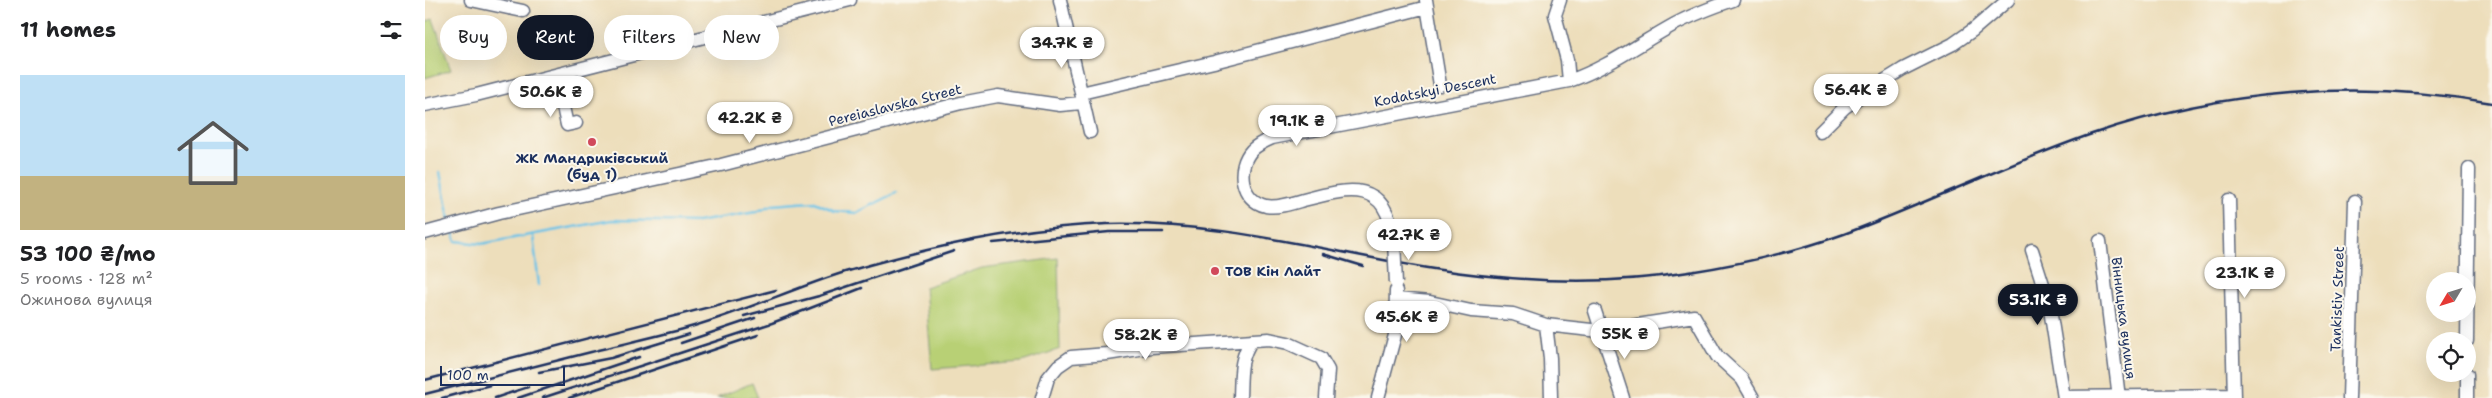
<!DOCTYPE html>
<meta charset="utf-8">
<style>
:root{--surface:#fff;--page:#f6f6f6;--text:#202124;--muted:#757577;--accent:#111827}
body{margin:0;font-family:"Shantell Sans",sans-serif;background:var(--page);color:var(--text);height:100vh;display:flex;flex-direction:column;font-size:19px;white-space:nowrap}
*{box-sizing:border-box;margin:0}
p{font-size:16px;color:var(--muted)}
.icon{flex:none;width:28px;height:28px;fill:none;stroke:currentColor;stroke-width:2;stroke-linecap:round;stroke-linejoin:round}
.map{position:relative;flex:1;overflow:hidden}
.side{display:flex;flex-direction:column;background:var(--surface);width:425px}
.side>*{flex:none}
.banner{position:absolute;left:15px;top:15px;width:475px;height:45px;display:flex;gap:10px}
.needle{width:32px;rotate:232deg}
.buttons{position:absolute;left:2001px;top:272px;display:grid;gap:10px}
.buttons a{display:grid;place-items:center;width:50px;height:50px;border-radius:50%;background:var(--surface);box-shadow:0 5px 20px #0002;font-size:25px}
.scale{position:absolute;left:15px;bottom:12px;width:125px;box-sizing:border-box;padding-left:5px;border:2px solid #1b2f5e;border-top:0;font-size:14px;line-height:18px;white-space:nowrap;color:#1b2f5e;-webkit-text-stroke:4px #fbf7ec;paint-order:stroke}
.price{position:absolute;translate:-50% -42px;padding:0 11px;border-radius:18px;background:#fff;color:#222;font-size:16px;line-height:32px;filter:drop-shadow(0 1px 2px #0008)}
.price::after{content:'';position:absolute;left:50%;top:30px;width:15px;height:11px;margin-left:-8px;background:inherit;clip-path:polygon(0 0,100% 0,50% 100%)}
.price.selected{background:var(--accent);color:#fff}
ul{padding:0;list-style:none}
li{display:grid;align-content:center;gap:10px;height:265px;padding:0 20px}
li span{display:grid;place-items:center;height:155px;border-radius:0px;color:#555}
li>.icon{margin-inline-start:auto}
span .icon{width:90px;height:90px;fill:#fffc;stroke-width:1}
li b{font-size:21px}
h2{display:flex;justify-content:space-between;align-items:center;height:60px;padding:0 20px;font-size:21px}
.chip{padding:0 18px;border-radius:22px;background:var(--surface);box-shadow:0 5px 20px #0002;font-size:18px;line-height:45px}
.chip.selected{background:var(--accent);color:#fff}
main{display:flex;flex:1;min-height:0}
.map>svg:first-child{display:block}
.green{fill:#b8d075;stroke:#6a806a}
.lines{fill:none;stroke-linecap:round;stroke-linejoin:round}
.stream{stroke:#6ac3e7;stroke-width:2.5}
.minor-casing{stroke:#646c7f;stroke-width:15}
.minor{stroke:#fff;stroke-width:12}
.rail{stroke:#1b2f5e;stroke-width:2.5}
.minor-bridge-casing{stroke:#646c7f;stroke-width:15;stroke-linecap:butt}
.minor-bridge{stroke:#fff;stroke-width:12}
.poi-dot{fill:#d1495b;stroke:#fbf7ec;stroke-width:2}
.labels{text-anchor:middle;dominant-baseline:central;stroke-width:4;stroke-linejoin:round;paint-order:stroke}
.street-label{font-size:14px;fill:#1b2f5e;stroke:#fbf7ec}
.poi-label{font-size:14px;font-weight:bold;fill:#1b2f5e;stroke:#fbf7ec}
</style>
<main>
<section class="side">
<h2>11 homes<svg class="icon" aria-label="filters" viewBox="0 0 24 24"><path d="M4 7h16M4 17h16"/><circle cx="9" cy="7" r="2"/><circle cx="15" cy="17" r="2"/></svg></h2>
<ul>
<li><span style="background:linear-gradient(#bfe0f5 65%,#c2b280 0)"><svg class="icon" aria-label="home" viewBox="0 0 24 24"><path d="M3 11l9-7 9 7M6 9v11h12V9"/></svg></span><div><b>53 100 ₴/mo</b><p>5 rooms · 128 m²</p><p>Ожинова вулиця</p></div></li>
</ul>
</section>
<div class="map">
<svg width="2067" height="398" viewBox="0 0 2067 398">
<rect width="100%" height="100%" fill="#fbf7ec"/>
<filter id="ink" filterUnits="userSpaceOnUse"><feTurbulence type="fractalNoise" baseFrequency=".02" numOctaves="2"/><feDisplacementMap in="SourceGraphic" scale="10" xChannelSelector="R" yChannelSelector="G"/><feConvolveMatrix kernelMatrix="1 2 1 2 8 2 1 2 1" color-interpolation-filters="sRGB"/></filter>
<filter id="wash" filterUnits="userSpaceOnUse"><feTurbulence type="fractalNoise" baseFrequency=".0096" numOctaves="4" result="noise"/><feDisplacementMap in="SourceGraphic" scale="20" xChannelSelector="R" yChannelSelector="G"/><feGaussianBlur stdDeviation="1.12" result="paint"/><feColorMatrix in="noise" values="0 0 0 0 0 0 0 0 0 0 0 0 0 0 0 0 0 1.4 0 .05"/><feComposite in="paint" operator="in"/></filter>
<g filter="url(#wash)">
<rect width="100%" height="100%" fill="#eddebb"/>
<path class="green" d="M8 19 26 70 0 78V22Z
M633 258 635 349 597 362 507 369 500 287 557 268Z
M327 383 333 398H292Z"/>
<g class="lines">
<path class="stream" d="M15 172 24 219
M28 232 31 241 56 244 187 220 272 222 331 212 348 205 371 203 390 202 410 211 431 213 471 193
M108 236 114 285"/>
</g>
</g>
<g filter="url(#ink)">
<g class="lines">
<g class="minor-casing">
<path id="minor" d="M46 0 98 11
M635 0 665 132
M1001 0 1015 85
M1135 0 1130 15 1142 60 1144 81
M131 75 142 125 151 123
M656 93 789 62 1002 7
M0 105 51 95 425 0
M1395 132 1419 108 1441 92 1478 69 1528 44 1548 30 1583 0
M1804 200 1809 398
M0 233 74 213 296 165 536 103 573 96 635 105 657 103
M969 241C961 177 924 188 875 201 865 204 852 208 841 206 815 200 811 167 827 150 833 144 840 141 847 138L1144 81C1182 68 1215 43 1250 24 1269 14 1288 7 1308 0
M1675 241 1694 398
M1607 250 1624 303 1639 398
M971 299 1005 302 1046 311 1088 314 1121 325 1175 331 1269 316 1292 356 1317 379 1328 398
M1170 311 1198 398
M1121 325 1125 358 1126 398
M2042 341 2044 169
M1639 397 1809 395
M617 398 623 378 633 366 646 357 682 354 726 347 844 339 863 343 896 358 903 370 901 398
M815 398C816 376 814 358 827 340
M953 398 970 335 971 291
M1924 398 1930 201
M2042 398V374"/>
</g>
<use href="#minor" class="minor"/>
<path class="rail" d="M568 243 684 232H738
M898 254 938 266
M319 316 394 296 529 251
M256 343 330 318
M114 372 186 358 264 334
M0 380 351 290
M0 394C55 380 110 366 166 352 200 343 235 336 269 326 320 311 369 288 420 272 505 247 593 227 682 224 794 221 899 251 1009 269 1093 282 1180 286 1264 272 1317 264 1369 252 1419 234 1503 203 1583 163 1667 134 1795 90 1934 79 2067 103
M17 398 65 385
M70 398 103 387
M93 398 214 357
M117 398 347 323 437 288
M144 398 333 335"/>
<g class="minor-bridge-casing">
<path id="minor-bridge" d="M969 241 971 283"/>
</g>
<use href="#minor-bridge" class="minor-bridge"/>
</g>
</g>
<g class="poi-dot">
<circle cx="167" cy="142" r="5"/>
<circle cx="790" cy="271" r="5"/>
</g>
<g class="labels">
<g class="street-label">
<text transform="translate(1010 90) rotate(-11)">Kodatskyi Descent</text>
<text transform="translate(470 105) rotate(-14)">Pereiaslavska Street</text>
<text transform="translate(1912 299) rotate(-88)">Tankistiv Street</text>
<text transform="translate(1699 318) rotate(83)">Вінницька вулиця</text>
</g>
<g class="poi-label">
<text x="167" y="158">ЖК Мандриківський<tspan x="167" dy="16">(буд 1)</tspan></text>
<text x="800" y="271" text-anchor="start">ТОВ Кін Лайт</text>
</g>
</g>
</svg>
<div class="buttons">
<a><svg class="needle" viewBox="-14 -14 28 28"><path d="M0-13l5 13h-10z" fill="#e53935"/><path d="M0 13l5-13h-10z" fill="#757577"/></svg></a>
<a><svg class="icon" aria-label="locate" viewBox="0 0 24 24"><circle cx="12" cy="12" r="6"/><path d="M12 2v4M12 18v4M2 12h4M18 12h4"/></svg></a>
</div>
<div class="scale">100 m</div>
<b class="price" style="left:637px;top:69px">34.7K ₴</b>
<b class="price" style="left:1431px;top:116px">56.4K ₴</b>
<b class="price" style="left:126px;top:118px">50.6K ₴</b>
<b class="price" style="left:325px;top:144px">42.2K ₴</b>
<b class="price" style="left:872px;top:147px">19.1K ₴</b>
<b class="price" style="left:984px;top:261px">42.7K ₴</b>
<b class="price" style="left:1820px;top:299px">23.1K ₴</b>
<b class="price selected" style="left:1613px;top:326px">53.1K ₴</b>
<b class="price" style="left:982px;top:343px">45.6K ₴</b>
<b class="price" style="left:1200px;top:360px">55K ₴</b>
<b class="price" style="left:721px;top:361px">58.2K ₴</b>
<div class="banner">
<a class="chip">Buy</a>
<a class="chip selected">Rent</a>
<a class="chip">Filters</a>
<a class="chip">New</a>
</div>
</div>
</main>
